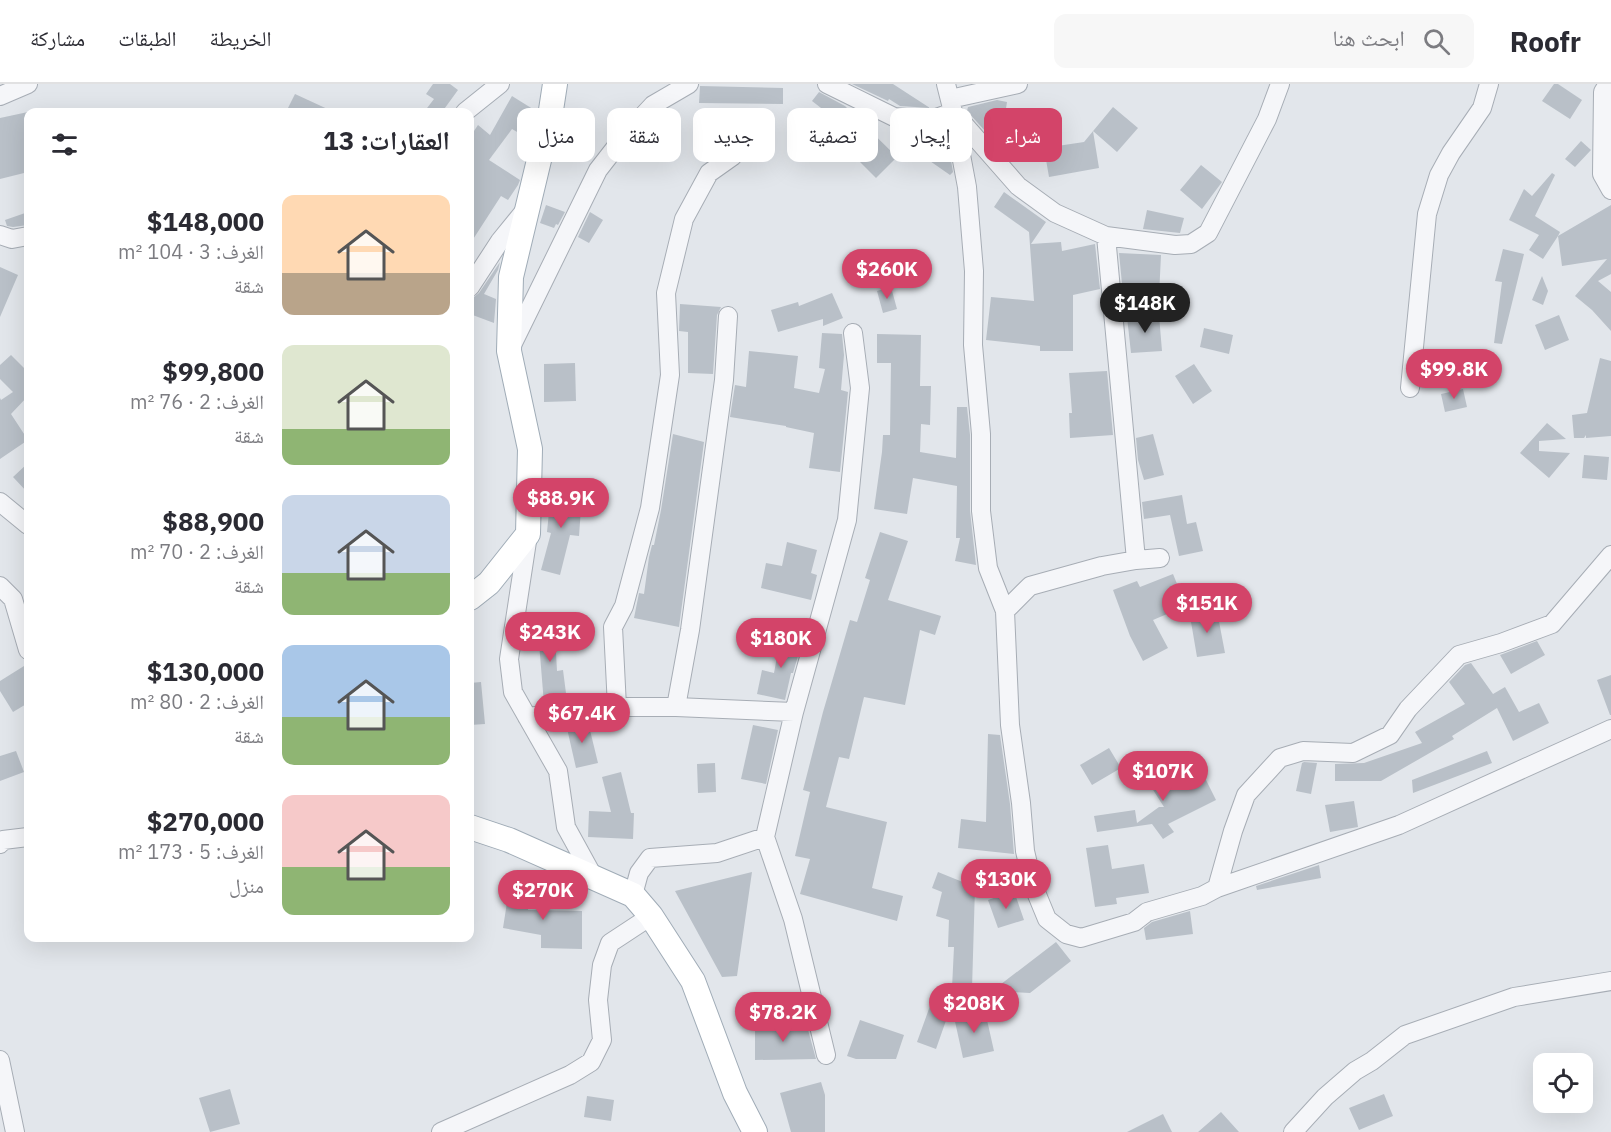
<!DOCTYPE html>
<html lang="ar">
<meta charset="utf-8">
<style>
:root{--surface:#fff;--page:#f7f7f7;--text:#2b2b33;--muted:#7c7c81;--line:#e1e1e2;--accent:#d34469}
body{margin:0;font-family:"IBM Plex Sans","Noto Naskh Arabic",sans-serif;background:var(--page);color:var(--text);direction:rtl;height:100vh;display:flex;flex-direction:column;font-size:22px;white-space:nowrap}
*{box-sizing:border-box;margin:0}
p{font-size:20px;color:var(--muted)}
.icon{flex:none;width:33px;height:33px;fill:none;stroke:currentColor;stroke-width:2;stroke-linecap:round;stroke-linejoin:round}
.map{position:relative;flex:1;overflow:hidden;direction:ltr}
.drawer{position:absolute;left:24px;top:24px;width:450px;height:834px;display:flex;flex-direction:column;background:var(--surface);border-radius:12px;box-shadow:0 6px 24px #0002;direction:rtl}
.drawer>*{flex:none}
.hud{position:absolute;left:492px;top:24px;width:570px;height:54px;direction:rtl;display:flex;gap:12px}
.tools{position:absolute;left:1533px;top:969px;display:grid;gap:12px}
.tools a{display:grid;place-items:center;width:60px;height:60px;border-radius:12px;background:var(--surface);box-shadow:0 6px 24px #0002;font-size:30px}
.price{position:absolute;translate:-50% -51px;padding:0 14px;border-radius:21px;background:var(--accent);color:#fff;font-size:20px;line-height:39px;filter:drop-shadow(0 2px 3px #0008)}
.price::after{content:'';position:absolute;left:50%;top:36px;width:18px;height:14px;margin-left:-9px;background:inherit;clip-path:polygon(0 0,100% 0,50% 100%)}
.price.selected{background:#222;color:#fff}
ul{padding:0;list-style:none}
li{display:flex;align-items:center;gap:18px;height:150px;padding:0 24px}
li span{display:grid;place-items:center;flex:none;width:168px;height:120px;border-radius:12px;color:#555}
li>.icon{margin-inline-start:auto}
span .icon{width:72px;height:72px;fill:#fffc;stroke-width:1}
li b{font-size:26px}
h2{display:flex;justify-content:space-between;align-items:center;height:72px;padding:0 24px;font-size:26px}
.chip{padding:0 21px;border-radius:12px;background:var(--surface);box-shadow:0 6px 24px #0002;font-size:21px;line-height:54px}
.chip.selected{background:var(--accent);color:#fff}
header{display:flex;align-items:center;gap:36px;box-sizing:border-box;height:84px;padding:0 30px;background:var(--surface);border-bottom:2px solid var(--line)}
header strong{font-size:28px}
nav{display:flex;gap:33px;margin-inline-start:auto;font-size:21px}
.search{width:420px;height:54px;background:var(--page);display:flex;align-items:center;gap:15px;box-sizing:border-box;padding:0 21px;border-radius:12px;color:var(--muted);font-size:22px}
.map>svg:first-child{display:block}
.building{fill:#b9c0c8}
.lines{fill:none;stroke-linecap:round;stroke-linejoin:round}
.minor-casing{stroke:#a7adb5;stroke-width:20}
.major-casing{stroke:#a0acb7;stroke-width:26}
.minor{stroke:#f5f6f9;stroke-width:18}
.major{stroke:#fff;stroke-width:24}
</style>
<header>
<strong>Roofr</strong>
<div class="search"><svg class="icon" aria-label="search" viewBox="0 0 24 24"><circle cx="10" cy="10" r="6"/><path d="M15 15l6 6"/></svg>ابحث هنا</div>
<nav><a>الخريطة</a><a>الطبقات</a><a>مشاركة</a></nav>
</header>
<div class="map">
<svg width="1611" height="1048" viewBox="0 0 1611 1048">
<rect width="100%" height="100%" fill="#e2e6eb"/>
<path class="building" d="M433 0H450L458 6 442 28H424L434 15 426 10Z
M852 0H893L930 24 900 22 889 15 888 17Z
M1554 0H1558L1582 16 1570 35 1542 17Z
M700 2 783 4V20L699 19Z
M819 8 845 22 897 73 876 94 833 51 843 41 812 17Z
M295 10 334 28H286Z
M512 12 536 27 529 55 512 45 489 76 520 96 518 101 508 116 501 112 470 160V53L478 41 490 51Z
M997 16 1007 18 1002 51 986 48 967 27 968 23Z
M1113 23 1138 44 1117 68 1093 47 1099 84 1049 93 1044 64 1084 58Z
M571 24 587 35 575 53 561 44 563 36Z
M28 28V88L0 95V34Z
M918 46 935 47 929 56 950 71 953 88 950 91 907 61Z
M1581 57 1591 66 1575 83 1565 75Z
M1201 81 1222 98 1202 125 1180 106Z
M1552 89 1555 91 1535 132 1560 148 1558 152 1611 121V190L1598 197 1611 208V247L1592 226 1575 212 1607 175 1562 182 1558 152 1543 175 1529 166 1539 151 1509 136 1524 105 1532 112Z
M1004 108 1046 138 1031 160 1061 158 1062 167 1095 160 1100 205 1073 211V267H1040V262L986 256 991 213 1034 217 1029 148 994 123Z
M546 121 565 128 558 141 556 140 554 144 540 139Z
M1147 126 1184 134 1180 149 1143 145Z
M28 128V141L13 143 7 142 5 136Z
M590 128 603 136 589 159 578 153Z
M1503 165 1524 170 1502 260 1494 259 1502 198 1495 197Z
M1119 169 1161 171 1159 212 1123 210Z
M500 178 498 186 484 210 496 215 494 239 470 230V227L474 213 479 209Z
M0 183 18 191 0 233Z
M1542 192 1548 207 1543 221 1532 216Z
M891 203 897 225 883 229 877 207Z
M832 209 843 234 823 242V235L778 248 771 226 798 218 799 222Z
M680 220 721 223 717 231 713 290 688 289V248L679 247Z
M1159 231 1162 267 1131 269 1127 233Z
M1559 231 1569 256 1545 266 1535 241Z
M1204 244 1233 251 1229 270 1200 263Z
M822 249 842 250 844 271 841 306 848 308 840 388 809 384 814 349 786 343V342L730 333 735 301 746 303 749 267 798 272 794 304 819 309 825 285 819 284Z
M877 250 921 251 920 302H931L930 341 921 340 920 368 956 374 957 323H967L970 351V427L976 481 955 477 960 454H956L957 402 913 394 907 430 874 425 882 368 883 351H890L891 279H877Z
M11 271 28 288V312L11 330 28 356 0 375V314L1 316 13 308 0 295V281Z
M1600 274 1611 277V352L1586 354V351L1584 354H1574L1572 331 1587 329Z
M575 279 576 317 544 318V280Z
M1194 280 1212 307 1193 320 1175 292Z
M1107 287 1113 351 1070 354 1069 329H1072L1069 289Z
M1463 305 1467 323 1445 328 1441 310Z
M1547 339 1566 355 1539 357V367L1570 369 1549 394 1520 369Z
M673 350 704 358 679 543 634 534 639 509 644 510 649 473 652 461H654L661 426Z
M1153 350 1164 391 1144 396 1138 376 1136 354Z
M1584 371 1609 373 1607 396 1582 394Z
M28 379V409L13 393Z
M551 408 582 411 579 452 570 451 560 491 541 486 551 449 547 448Z
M1182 411 1187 440 1196 438 1203 467 1179 472 1170 431 1144 435 1142 418Z
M880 448 908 457 888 516 941 532 935 551 920 546 905 621 864 613 849 675 839 673 826 723 887 738 872 804 903 812 897 837 800 810 810 775 795 772 810 708 803 706 823 628 850 536 857 538 870 496 865 494Z
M787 458 817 466 811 489 817 491 811 516 761 504 766 479 782 482Z
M1173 490 1186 522 1153 536 1168 564 1143 577 1130 552 1113 506 1137 497 1140 503Z
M1217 527 1225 569 1197 573 1190 532Z
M554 533 557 587 563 586 567 617 544 620 537 534Z
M781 551 803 555 793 589H791L785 616 757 610 762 586 774 589Z
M1537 557 1545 571 1511 590 1500 571Z
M1471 579 1493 610 1505 603 1519 628 1539 619 1549 639 1513 657 1497 624 1452 652 1454 655 1381 697H1335V680L1364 679 1422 659 1415 648 1465 620 1449 598 1465 581Z
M24 582 28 589V619L13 628 0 607V597Z
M1611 591V631H1610L1597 596Z
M481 598 485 640 470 641V599Z
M588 638 598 679 576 684 566 640Z
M753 641 778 646 766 700 741 695Z
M988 650 1000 651 1010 720 1014 770 958 764 961 735 986 738Z
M1109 664 1121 684 1092 701 1080 681Z
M16 667 24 688 0 697V672Z
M1487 667 1492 679 1413 709 1412 696Z
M1161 674 1177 700 1202 688 1216 716 1168 740 1174 748 1163 755 1152 740 1097 748 1094 732 1135 726 1137 739 1159 723H1164L1141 687Z
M1304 678 1317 679 1311 710 1296 707 1302 679Z
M715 679 716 708 698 709 697 680Z
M621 688 631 729H634L633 755 588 753 589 727 611 728 602 693Z
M1354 717 1358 743 1330 748 1325 721Z
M1108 761 1112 785 1144 780 1149 809 1116 814 1117 820 1095 823 1086 764Z
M1319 781 1321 794 1257 806 1256 802Z
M752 788 737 892 722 893 675 807Z
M938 788 975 803 972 905 952 904 954 863H948L949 836 936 832 942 808 932 804Z
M510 799 532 802 528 826 582 827V865L541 864V851L503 844Z
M1014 807 1024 836 998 844 988 816Z
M1190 827 1193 850 1146 856 1144 844 1152 838Z
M1056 858 1071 877 1030 909 992 907Z
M930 922 949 928 936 965 917 958Z
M985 927 994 967 963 974 954 933Z
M860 936 904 951 896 975H856L847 972Z
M755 942H807L816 975 755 976Z
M821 998 825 1011V1048H791L780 1009Z
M230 1005 240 1040 210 1048 199 1014Z
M1384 1010 1393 1032 1359 1046 1349 1024Z
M587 1012 614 1016 611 1037 584 1033Z
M1221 1028 1239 1048H1198Z
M1163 1030 1172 1048H1127Z"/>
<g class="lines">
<g class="minor-casing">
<path id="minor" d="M827 0 894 33 931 36 953 28 1018 102 1055 129 1106 152 1175 161 1191 160 1208 149 1267 35 1280 0
M946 0 953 28 967 103 974 187 973 261 981 350V427L988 484 1005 527 1010 641 1021 719 1025 767 1033 801 1047 835 1066 850 1081 854 1134 838 1147 828 1202 812 1217 804 1399 741 1611 645
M1608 0 1603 8 1602 90 1611 106
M0 12 28 0
M950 15 1018 0
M465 28 500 0
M0 151 12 155 28 152
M1106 152 1136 476
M470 203 500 157 526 125
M511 263 598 86 626 50 653 21 689 0
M1410 304 1427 130 1439 91 1451 69 1482 24 1489 0
M0 418 28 441
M528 451 509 575 513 608 558 687 566 743 594 794
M0 502 13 515 28 566
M1005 527 1030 502 1102 482 1136 476 1160 474
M617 623 613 543 624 522 650 424 670 291 666 209 684 135 709 89 733 72
M676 623 690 546 724 296 728 232
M527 633 617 623H676L794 628
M0 760 3 756 28 753
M1217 804 1233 747 1246 711 1280 674 1303 667 1353 669 1390 651 1408 625 1459 571 1501 559 1552 540 1611 471
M633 811 639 789 650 774 717 769 765 753
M826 971 793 835 765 753 794 628 847 436 860 304 853 249
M0 976 15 1048
M441 1048 570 991 591 978 602 956 598 916 602 881 610 859 651 832
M1293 1048 1325 1013 1355 987 1372 977 1405 951 1514 913 1611 897"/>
</g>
<g class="major-casing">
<path id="major" d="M470 514 489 499 528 450 530 365 509 267 511 193 551 26 555 0
M470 743 509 756 633 811 651 832 693 897 735 1009 755 1048"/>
</g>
<use href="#minor" class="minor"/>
<use href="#major" class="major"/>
</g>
</svg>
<div class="tools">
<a><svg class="icon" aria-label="locate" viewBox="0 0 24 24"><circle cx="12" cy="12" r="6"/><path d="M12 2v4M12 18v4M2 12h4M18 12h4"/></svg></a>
</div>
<b class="price" style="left:887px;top:216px">$260K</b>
<b class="price selected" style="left:1145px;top:250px">$148K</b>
<b class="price" style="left:1454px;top:316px">$99.8K</b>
<b class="price" style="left:561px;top:445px">$88.9K</b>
<b class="price" style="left:1207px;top:550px">$151K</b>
<b class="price" style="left:550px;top:579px">$243K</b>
<b class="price" style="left:781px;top:585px">$180K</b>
<b class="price" style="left:582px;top:660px">$67.4K</b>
<b class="price" style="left:1163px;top:718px">$107K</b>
<b class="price" style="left:1006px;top:826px">$130K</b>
<b class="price" style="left:543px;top:837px">$270K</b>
<b class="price" style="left:974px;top:950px">$208K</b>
<b class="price" style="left:783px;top:959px">$78.2K</b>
<div class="hud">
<a class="chip selected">شراء</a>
<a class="chip">إيجار</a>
<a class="chip">تصفية</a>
<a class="chip">جديد</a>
<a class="chip">شقة</a>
<a class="chip">منزل</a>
</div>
<section class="drawer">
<h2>العقارات: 13<svg class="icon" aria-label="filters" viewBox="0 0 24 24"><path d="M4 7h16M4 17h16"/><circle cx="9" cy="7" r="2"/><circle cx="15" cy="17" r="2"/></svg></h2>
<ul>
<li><span style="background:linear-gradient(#ffd9b3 65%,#b9a48a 0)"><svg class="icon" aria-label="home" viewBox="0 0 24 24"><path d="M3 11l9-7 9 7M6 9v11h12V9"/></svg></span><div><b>$148,000</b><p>الغرف: 3 · 104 m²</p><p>شقة</p></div></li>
<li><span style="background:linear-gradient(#dfe7d0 70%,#8fb573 0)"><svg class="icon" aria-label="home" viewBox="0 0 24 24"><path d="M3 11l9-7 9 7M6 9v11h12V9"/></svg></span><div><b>$99,800</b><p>الغرف: 2 · 76 m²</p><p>شقة</p></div></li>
<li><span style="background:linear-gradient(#c9d6e8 65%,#8fb573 0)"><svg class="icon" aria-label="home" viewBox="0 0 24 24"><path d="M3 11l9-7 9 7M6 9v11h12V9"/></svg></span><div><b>$88,900</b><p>الغرف: 2 · 70 m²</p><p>شقة</p></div></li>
<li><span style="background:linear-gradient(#a9c7e8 60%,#8fb573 0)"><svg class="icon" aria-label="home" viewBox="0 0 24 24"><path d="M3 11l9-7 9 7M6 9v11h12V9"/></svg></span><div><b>$130,000</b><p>الغرف: 2 · 80 m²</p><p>شقة</p></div></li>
<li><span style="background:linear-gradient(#f6c9c9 60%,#8fb573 0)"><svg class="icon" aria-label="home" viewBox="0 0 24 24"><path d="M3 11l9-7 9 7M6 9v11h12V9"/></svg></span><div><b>$270,000</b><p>الغرف: 5 · 173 m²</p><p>منزل</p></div></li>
</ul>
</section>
</div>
